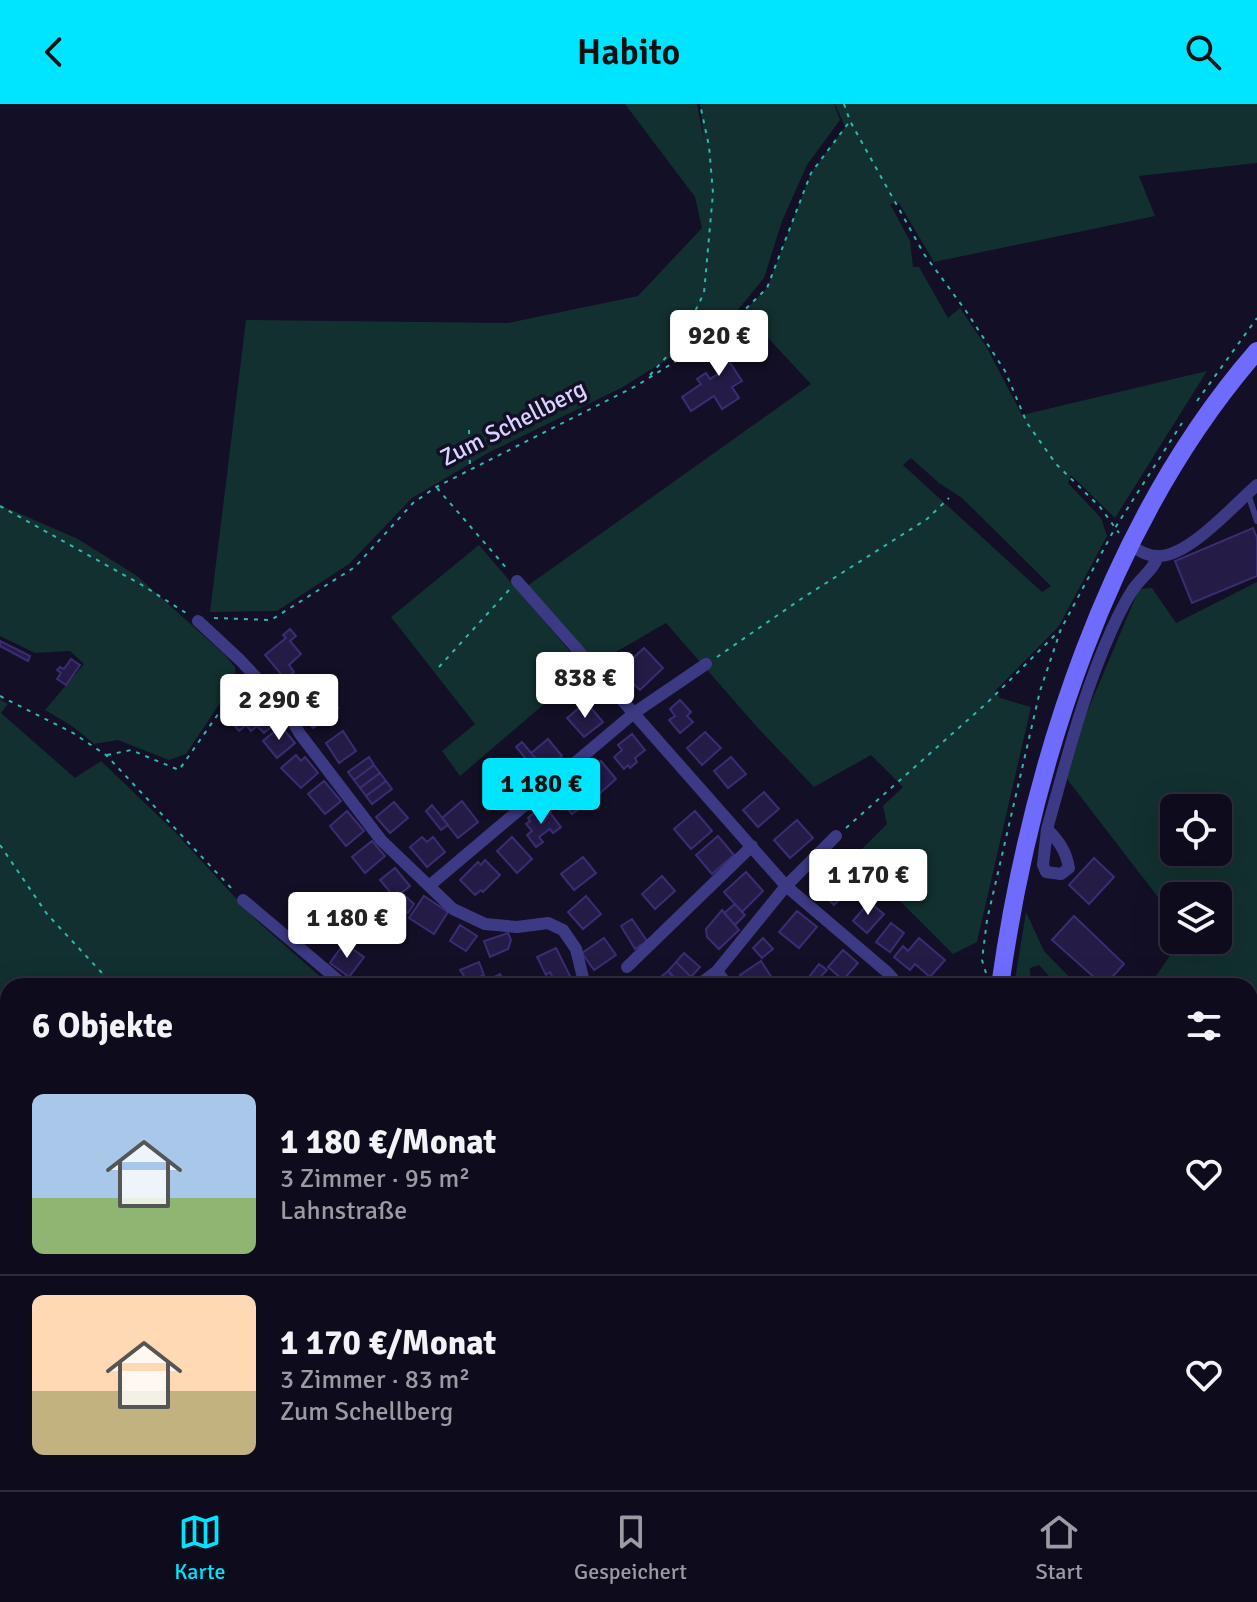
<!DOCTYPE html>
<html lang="de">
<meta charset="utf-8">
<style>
:root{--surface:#0e0b1c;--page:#171425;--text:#f1f3f6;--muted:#9b9ba3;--line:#2e2b3b;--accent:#00e5ff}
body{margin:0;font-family:Signika,sans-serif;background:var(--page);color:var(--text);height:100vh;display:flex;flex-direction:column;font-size:30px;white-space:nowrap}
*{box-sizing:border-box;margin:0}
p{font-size:26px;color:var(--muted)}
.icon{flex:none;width:44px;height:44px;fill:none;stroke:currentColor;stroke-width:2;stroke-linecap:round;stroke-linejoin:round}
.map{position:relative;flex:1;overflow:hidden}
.panel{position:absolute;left:0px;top:874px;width:1258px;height:512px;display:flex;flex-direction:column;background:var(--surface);border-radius:24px 24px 0 0;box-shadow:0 8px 32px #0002,0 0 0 2px var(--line)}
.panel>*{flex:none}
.controls{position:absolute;left:1160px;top:690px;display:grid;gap:16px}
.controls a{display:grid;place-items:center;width:72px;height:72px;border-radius:12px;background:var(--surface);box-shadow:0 8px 32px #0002,0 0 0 2px var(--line);font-size:40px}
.price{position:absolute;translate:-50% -68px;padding:0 18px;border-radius:8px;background:#fff;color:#222;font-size:26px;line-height:52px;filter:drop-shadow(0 2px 4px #0008)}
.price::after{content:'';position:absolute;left:50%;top:48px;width:24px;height:18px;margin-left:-12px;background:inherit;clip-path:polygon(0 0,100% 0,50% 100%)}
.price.selected{background:var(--accent);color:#111}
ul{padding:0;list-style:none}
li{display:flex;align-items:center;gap:24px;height:200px;padding:0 32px}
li+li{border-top:2px solid var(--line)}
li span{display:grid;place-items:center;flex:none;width:224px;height:160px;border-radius:12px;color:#555}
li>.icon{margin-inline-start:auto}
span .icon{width:96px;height:96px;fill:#fffc;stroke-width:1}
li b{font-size:34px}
h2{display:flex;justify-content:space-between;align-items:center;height:96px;padding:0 32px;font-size:34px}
header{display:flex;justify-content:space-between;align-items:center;height:104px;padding:0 32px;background:var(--accent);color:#111;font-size:36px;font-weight:600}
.menu{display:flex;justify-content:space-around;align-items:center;height:112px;border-top:2px solid var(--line);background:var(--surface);font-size:22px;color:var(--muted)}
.menu a{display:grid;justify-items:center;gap:4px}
.menu .selected{color:var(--accent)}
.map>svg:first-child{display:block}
.green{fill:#12302f;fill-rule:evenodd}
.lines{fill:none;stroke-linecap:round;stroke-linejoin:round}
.stream{stroke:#0c2248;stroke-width:4}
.building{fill:#241b47;stroke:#3b2d73;stroke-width:2}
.path{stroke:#2fb8b0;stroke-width:2;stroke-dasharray:4 6;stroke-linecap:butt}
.service{stroke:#3d3a85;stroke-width:6}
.minor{stroke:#3d3a85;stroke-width:12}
.secondary{stroke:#6f6bff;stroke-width:18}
.labels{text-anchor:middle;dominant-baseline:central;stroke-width:7;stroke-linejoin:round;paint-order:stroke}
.street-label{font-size:24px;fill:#d9d4ff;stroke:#130f26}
</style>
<header><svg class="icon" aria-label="back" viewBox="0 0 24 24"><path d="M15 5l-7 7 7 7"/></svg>Habito<svg class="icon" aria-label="search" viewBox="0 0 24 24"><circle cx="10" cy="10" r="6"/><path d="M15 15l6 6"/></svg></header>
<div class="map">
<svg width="1257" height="1386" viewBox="0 0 1257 1386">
<rect width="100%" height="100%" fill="#130f26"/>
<path class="green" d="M625 0H697L704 36 700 0H834L840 16 807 61 782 117 764 174 728 218 621 284 488 349 412 394 349 460 277 507 210 508 246 216 508 219 638 192 702 124 695 93Z
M835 0H1257V59L1139 72 1155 112 934 158 899 99 890 100 910 137 913 163H919L948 214 960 204 987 244 1022 311 1207 267 1115 414 1071 371 1068 379 1101 414 1107 432 1059 522 995 587 1000 594 1031 603 977 838 953 850 855 752 887 720 883 702 903 683 871 651 814 683 757 623 666 519 597 559 565 533 523 485 811 280 753 218 745 206 767 184 811 69 845 23ZM911 354 939 379 962 394 1051 482 1042 488 903 361Z
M0 401 78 435 137 472 224 550 235 563 236 575 186 650 169 656 118 636 94 640 72 622 45 606 84 560 70 547 35 549 0 532Z
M479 441 585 565 460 672 442 647 475 620 391 513Z
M1257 478V1044H1250V882H1149L1169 853 1175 836H1218V792H1174V814L1067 675 1085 613 1139 485 1152 484 1176 519ZM1174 704H1218V748H1174Z
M0 596 8 600 1 609 75 674 101 657 174 727 256 816 331 882H8V1068L0 1082Z
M1026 808 1044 847 1078 882H1058L1039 861 1030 864 1031 882H1014Z
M8 1102V1378H28L23 1386H0V1114Z
M38 1378H171L165 1386H33Z
M184 1378H327L323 1386H178Z"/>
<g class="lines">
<path class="stream" d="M389 1386 390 1378"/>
</g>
<path class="building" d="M746 227 753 237 727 254 742 277 732 283 739 294 722 305 714 292 691 307 682 293 701 280 697 275 706 269 710 275 722 267 713 252Z
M1253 424 1257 434V472L1192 499 1175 457Z
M290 525 296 532 290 537 301 550 289 561 294 568 285 575 265 551 286 534 283 531Z
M0 537 30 552 28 557 0 542Z
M644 544 663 564 640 586 619 567Z
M622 548 630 557 619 567 611 555Z
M71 555 80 561 66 581 57 575 61 569 57 566 60 563 64 565Z
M324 588 338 604 313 624 299 608Z
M251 589 270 611 251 627 246 621 239 627 226 611Z
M680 596 691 608 687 612 693 618 680 629 669 616 675 612 670 605Z
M586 598 603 618 584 633 567 614Z
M270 611 276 619 264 629 257 622Z
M281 622 295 639 277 654 263 637Z
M343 627 356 647 339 659 326 639Z
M705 628 721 644 702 661 687 644Z
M632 630 645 646 635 654 637 658 630 664 628 661 624 665 614 653 622 646 618 641Z
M548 635 562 652 546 666 531 649Z
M522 638 537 656 531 661 516 643Z
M296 651 301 657 305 653 318 669 301 684 281 664Z
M369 653 374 661 354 676 348 668Z
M731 653 746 670 728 684 714 667Z
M601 657 616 675 599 690 584 672Z
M374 661 380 669 360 684 354 676Z
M380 669 386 677 366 692 360 684Z
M505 669 517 682 499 698 487 686Z
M579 675 594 693 589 698 574 680Z
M324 677 341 697 325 710 308 690Z
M386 677 392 685 372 700 366 692Z
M574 680 589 698 572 710 558 694Z
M764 688 779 705 758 723 743 706Z
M462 697 478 718 458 734 442 714Z
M394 698 408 714 390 729 376 713Z
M432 701 448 721 441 726 426 707Z
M547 705 561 723 553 729 550 725 539 733 543 738 536 743 527 731 532 727 526 720 530 717 528 714 536 707 540 711Z
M347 707 364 727 346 742 330 722Z
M695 707 712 727 691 745 674 725Z
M797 716 813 734 790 754 774 736Z
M718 732 734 751 712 770 696 751Z
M422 733 427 738 433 733 445 748 427 763 410 743Z
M512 733 532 755 517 769 497 747Z
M372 737 385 752 365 769 352 753Z
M583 753 596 769 574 786 561 770Z
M1094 754 1114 773 1089 800 1069 781Z
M839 755 859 774 834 801 814 782Z
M485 756 500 771 483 788 481 786 475 791 460 776 478 758 481 761Z
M395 764 410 782 395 794 380 776Z
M746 768 763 787 742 808 724 788Z
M662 772 675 787 655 805 642 790Z
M404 791 414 800 408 809 397 802Z
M424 792 448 808 434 830 409 814Z
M586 792 601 810 583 825 568 808Z
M869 798 884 810 867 829 853 817Z
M735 800 745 811 735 821 724 809Z
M722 806 739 826 719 845 707 833 706 825Z
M797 807 817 823 799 844 779 828Z
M1074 812 1124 860 1104 882 1052 836Z
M632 815 647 837 635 845 621 822Z
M891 819 904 829 890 848 876 838Z
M460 821 477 832 466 847 450 837Z
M508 829 511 836 508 845 490 853 484 837Z
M604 834 616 851 594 866 582 849Z
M763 834 773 845 762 854 753 844Z
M919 834 945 856 930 873 915 860 910 866 894 853 903 842 908 847Z
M344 839 364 853 349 873 330 859Z
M556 844 572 876 561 882H557L550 868 546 871 537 853Z
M843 846 858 859 843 876 828 863Z
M684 849 700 863 691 873 676 858Z
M761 857 776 880 748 882 740 871Z
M479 858 484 871 468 878 460 866Z
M676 858 691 873 683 882 668 867Z
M819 860 827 866 812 882 806 877Z
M668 867 681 882H650Z
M500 870 506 882H480V880Z
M1250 1053 1257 1054V1268L1250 1266Z
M537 1378H557L562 1386H525Z
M632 1378H647L652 1384 649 1386H623Z"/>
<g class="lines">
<path class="path" d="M844 0 850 17 924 150 966 207 1005 267 1027 319 1056 360 1100 403 1119 429
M650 271 680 238 704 189 713 89 709 42 700 0
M1197 297 1257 214
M469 326 470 365
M437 384 509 467
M0 402 142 481 186 509
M214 514 271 516 355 463 413 399 436 383 636 282 721 229 767 184 811 69 850 17
M717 553 804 493 927 415 949 394
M439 563 509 486
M0 592 73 629 106 651 233 786
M107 651 131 646 179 666 242 576
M846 724 988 598 1059 527
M0 741 47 810 114 882
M986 869 982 856 987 816 1040 587 1061 525 1115 424 1182 319
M0 925 8 936
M0 1101 8 1082
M26 1386 30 1378
M173 1386 179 1378
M941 1386 943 1378"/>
<path class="service" d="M1248 390 1257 417
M1062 1386 1063 1378"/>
<path class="minor" d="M1131 442C1140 447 1149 453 1160 452 1190 451 1234 401 1257 381
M517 477 786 782 887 868 894 876 895 882
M198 517 240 556 283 602 300 630 381 736 453 805 485 820 517 823 548 819 563 826 576 845 585 882
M1047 725 1043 761 1046 768 1061 770 1069 764C1066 747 1059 737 1047 725 1066 658 1083 589 1112 525 1118 512 1124 499 1132 487 1140 474 1153 467 1158 452
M429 782 634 609 706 560
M243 796 345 882
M627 863 752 742
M717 867 728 882
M697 882 717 867 786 782 836 732
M581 1378 588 1386
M455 1385V1386
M328 1386 332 1378
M845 1386 847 1378"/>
<path class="secondary" d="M1000 882C1031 662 1109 417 1257 247
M1250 1371 1257 1369
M1153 1378H1208
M966 1386 976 1378"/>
</g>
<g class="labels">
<g class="street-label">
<text transform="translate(513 319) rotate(-27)">Zum Schellberg</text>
</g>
</g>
</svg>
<div class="controls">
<a><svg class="icon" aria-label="locate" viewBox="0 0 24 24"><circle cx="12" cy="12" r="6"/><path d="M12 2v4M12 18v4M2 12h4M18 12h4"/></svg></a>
<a><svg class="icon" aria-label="layers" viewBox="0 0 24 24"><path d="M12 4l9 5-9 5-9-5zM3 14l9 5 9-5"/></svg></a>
</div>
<b class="price" style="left:719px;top:274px">920 €</b>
<b class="price" style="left:585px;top:616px">838 €</b>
<b class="price" style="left:279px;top:638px">2 290 €</b>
<b class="price selected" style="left:541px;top:722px">1 180 €</b>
<b class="price" style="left:868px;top:813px">1 170 €</b>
<b class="price" style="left:347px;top:856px">1 180 €</b>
<section class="panel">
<h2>6 Objekte<svg class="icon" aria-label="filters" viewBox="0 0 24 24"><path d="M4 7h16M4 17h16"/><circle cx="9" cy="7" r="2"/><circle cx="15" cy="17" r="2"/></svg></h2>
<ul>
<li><span style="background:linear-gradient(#a9c7e8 65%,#8fb573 0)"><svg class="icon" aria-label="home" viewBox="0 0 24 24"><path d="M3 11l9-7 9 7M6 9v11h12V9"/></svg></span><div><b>1 180 €/Monat</b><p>3 Zimmer · 95 m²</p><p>Lahnstraße</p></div><svg class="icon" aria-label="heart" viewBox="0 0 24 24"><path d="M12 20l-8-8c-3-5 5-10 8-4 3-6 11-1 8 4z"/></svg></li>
<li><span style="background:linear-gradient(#ffd9b3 60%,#c2b280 0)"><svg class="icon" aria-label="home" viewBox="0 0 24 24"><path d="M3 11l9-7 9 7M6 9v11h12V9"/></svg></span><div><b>1 170 €/Monat</b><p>3 Zimmer · 83 m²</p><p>Zum Schellberg</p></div><svg class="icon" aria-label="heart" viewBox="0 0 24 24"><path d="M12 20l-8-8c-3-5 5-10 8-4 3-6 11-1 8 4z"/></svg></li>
</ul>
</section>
</div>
<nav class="menu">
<a class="selected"><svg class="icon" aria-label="map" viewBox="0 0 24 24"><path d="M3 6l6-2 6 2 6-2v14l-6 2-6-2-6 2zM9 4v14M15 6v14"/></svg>Karte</a>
<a><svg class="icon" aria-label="saved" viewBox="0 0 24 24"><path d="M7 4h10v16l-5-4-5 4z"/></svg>Gespeichert</a>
<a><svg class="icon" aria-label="home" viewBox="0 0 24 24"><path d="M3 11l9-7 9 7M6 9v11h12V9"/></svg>Start</a>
</nav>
